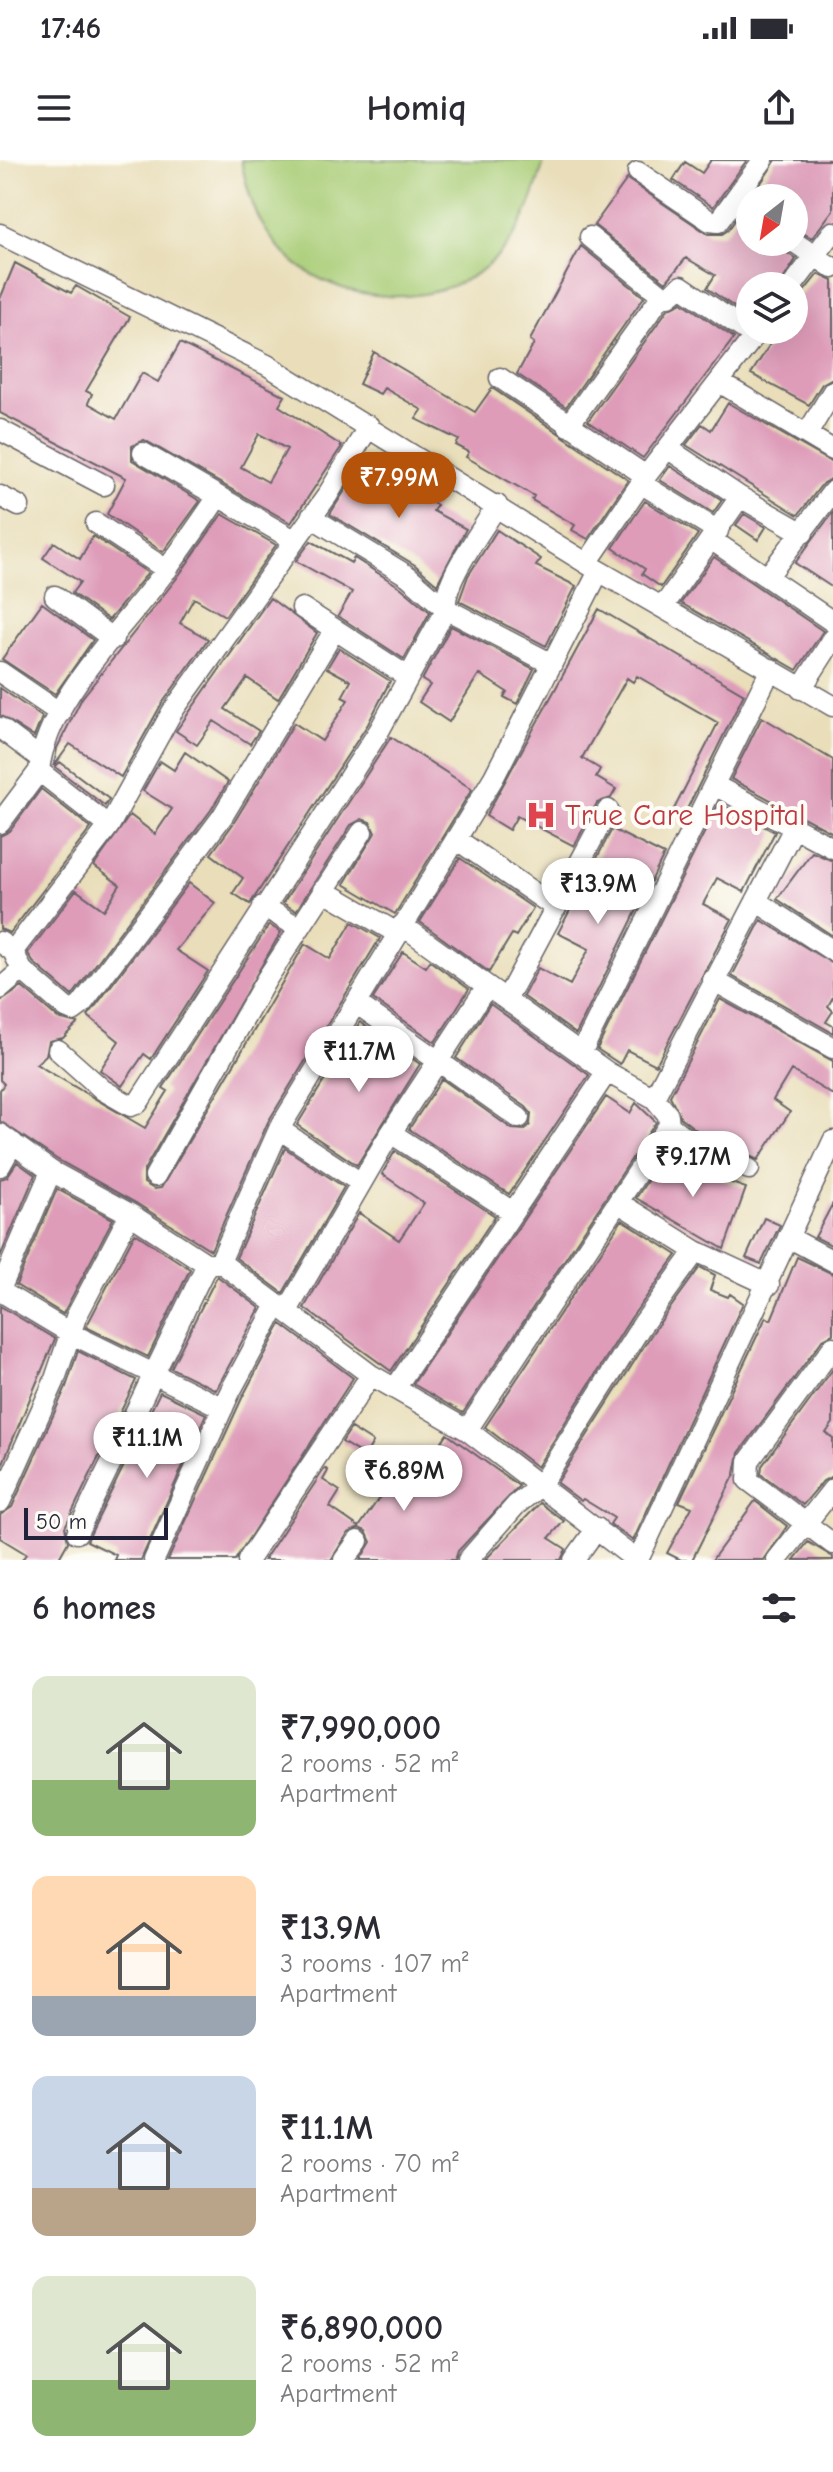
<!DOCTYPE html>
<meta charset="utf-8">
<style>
:root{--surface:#fff;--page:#f2f2f3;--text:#2b2b33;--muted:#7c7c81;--accent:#b45309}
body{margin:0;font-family:"Comic Neue",sans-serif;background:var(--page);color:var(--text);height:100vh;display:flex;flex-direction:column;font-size:30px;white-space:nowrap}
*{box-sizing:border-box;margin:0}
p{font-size:26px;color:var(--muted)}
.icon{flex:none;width:44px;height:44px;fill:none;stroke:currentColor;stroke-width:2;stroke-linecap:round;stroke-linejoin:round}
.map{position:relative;height:1400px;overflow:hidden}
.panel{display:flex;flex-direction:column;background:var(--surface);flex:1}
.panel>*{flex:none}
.needle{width:52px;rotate:211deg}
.tools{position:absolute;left:736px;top:24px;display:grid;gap:16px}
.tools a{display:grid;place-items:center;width:72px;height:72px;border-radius:50%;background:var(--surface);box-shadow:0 8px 32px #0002;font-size:40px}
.scale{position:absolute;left:24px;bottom:20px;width:144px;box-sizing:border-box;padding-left:8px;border:4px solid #22223b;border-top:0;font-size:22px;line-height:28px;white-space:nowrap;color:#22223b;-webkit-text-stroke:6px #fdfcf7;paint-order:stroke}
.price{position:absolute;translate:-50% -68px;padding:0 18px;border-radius:28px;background:#fff;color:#222;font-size:26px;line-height:52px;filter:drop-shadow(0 2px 4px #0008)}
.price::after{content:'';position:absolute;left:50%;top:48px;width:24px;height:18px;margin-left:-12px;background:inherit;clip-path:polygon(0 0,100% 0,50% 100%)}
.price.selected{background:var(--accent);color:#fff}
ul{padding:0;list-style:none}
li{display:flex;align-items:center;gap:24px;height:200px;padding:0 32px}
li span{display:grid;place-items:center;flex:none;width:224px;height:160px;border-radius:16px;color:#555}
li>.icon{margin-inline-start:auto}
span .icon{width:96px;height:96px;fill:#fffc;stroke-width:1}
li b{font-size:34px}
h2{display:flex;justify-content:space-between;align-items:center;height:96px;padding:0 32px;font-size:34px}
.status{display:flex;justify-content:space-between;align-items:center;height:56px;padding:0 40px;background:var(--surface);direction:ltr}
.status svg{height:22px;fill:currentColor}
header{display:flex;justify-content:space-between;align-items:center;height:104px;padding:0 32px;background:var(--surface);font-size:36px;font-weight:800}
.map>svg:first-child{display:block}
.green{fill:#a8cc75;stroke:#657758;stroke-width:2}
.building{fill:#de9cb9;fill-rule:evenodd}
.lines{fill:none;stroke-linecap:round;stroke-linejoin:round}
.minor-casing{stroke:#686467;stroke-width:23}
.minor{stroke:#fff;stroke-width:20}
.labels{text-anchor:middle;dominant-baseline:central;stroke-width:8;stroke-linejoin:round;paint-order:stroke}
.health-label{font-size:30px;fill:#be3a42;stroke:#fdfcf7;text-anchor:start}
</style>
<div class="status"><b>17:46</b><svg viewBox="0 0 49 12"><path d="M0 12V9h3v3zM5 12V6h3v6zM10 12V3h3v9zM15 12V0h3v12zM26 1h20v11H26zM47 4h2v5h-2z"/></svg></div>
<header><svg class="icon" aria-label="menu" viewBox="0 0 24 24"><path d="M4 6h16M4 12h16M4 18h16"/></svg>Homiq<svg class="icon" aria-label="share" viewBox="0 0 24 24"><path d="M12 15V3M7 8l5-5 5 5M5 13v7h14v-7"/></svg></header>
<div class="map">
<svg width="833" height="1400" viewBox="0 0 833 1400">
<rect width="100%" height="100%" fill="#fdfcf7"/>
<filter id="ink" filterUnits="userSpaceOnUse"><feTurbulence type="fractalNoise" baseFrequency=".0125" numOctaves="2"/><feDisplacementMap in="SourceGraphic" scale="16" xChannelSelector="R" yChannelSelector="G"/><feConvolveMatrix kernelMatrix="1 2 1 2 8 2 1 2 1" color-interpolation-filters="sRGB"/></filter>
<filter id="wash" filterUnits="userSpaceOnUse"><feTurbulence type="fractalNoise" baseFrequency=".006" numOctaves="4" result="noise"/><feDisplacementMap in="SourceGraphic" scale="32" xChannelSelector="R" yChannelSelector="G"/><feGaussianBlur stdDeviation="1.8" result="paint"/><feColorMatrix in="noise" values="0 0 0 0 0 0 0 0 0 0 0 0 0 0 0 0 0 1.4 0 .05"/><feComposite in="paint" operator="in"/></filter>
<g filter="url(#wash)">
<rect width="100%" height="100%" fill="#e9deb9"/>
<path class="green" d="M241 0H543V5C534 36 525 62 505 88 450 156 330 150 276 84 255 60 247 30 241 0Z"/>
<g id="blocks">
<path class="building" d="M711 0H747L713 47 673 20 685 2 702 13Z
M776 0H833V50L812 78 794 69V38H751Z
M627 19 708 74H722L728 70 750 40V82H781L786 92 796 99 779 126H750V158L707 128 715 115 686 98 666 122 594 65Z
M581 86 644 137 566 247 517 214 534 183 530 180Z
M15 103 71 133 76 126 130 157 86 231 92 234 88 243 116 259 142 213 158 222 180 183 285 236 279 246 342 286 291 363 144 280 132 286V300L200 341 163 392 107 354 126 318 0 253V139ZM259 274 287 289 268 322 241 307Z
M818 114 833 121V218L822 224 809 245 751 214 772 181 769 179 772 170H794V138L802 134Z
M682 142 734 178 643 298 588 261 668 149Z
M374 192 475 252 492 228 628 320 588 379 572 370 575 365 532 340 534 336 466 297 469 292 456 285 459 280 416 259 422 250 384 228 380 234 359 224Z
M728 243 833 303V318L823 323 798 355 686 285 702 264 711 270Z
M365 299 437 345 433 351 466 369 437 424 415 405 330 354Z
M670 306 722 340 713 353 660 320Z
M645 341 698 374 661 427 642 414 645 409 613 388Z
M833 352V428L795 403Z
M222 354 276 385 225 456 194 438 180 463 208 479 161 545 121 617 70 584 54 606 57 588 82 538 177 418Z
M744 354 766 367 758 380 736 365Z
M497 370 541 399 536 406 576 426 546 486 459 441 468 416Z
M93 376 148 413 109 460 72 433 80 422 43 398 54 382 80 399Z
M311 381 351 403 354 398 400 427 430 452 404 499 338 456 352 432 296 401Z
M714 397 823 471 797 510 681 443Z
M270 438 317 473 278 539 247 518 225 549 259 571 250 584 214 561 197 585 176 571Z
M42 443 93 480 55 534 2 499Z
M599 449 744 534 684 655 674 649 718 563 637 516 633 522 627 518 582 598 600 609 596 617 616 629 611 638 597 643 574 686 517 656 509 670 486 656Z
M451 466 534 509 517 544 504 537 507 532 479 514 449 562 419 542 430 525 422 520Z
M339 488 390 521 368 564 250 744 233 733 243 718 211 694 233 664 294 563 322 581 348 540 342 537 351 521 327 508Z
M0 528 42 557 34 577 0 555Z
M762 557 833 600V673L731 619Z
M391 577 472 629 395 754 344 724 375 673 370 662 362 659 351 665 296 751 283 743Z
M185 592 228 622 211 650 72 836 33 802 28 793 76 730 104 750 120 725 94 706 130 655 155 674 172 649 143 631 160 601 174 610Z
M60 602 109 639 105 646 55 607Z
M41 629 91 668 10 773 0 769V676L10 671Z
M719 643 775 672 744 732 717 718 703 744 732 759 656 905 627 890 620 904 597 889Z
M612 669 664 695 576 874 523 836 538 808 570 825 589 789 558 773Z
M812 692 833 701V776L777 739Z
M460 698 533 748 516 776 512 774 489 812 420 762Z
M189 723 215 743 176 790 208 811 151 899 144 894 122 926 100 910 119 881 88 856Z
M761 760 833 804V837L828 846 833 851 826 862 833 866V873L732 816Z
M352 762 380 778 268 962 211 1090 136 1043 58 1000 0 961V930L4 924 0 920V842L22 827 58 858 78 863 63 878 49 881 46 895 36 904 145 968 168 931 163 928 269 765 281 772 144 1010V1023L154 1029 161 1028 305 784 330 799Z
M403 792 426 807 430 801 469 829 435 882 373 839Z
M720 839 833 901V935L791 910 773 940 790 952 758 1000 704 976 681 958 670 936Z
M490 844 589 915 509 1034 409 969 442 919 512 969 524 970 530 965 531 953 526 947 456 898Z
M360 862 420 904 357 1005 297 965Z
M606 937 630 953 636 943 656 962 463 1253 413 1224Z
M285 988 344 1027 283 1133 236 1098Z
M395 991 495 1056 391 1211 304 1148 359 1053 399 1080 424 1043 382 1014Z
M666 992 698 1011 746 1028 724 1089 636 1038Z
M17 1002 35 1015 0 1097V1019L7 1017Z
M57 1029 113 1059 63 1154 16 1125Z
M833 1043V1086L815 1077Z
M764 1058 780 1065 761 1104 746 1098Z
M622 1060 677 1095 631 1158 537 1307 485 1267Z
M135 1073 190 1109 148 1197 86 1167Z
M797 1097 833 1114V1174L823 1179 739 1293 735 1314 692 1400H681L667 1393 692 1347 679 1342 766 1157 771 1160Z
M700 1107 715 1115 710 1130 728 1137 730 1134 743 1143 633 1381 610 1364 614 1358 583 1339 581 1341 557 1323 653 1172Z
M217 1116 260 1148 216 1230 171 1208Z
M0 1146 55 1179 0 1310Z
M281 1164 353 1218 235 1400H168L242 1238Z
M78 1191 136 1220 65 1367 68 1382 58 1400H22L26 1394 0 1378V1355L12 1347 66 1227Z
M833 1209V1263L826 1273 833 1278V1316L823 1321 803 1345 761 1314 762 1306Z
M160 1232 206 1254 141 1400H114L116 1395 87 1381Z
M351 1268 373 1282 365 1296 342 1282Z
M447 1274 519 1326 458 1391 455 1400H360L371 1382 366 1371 359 1368 348 1373 331 1400H264L325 1308 328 1311 323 1320 340 1331 330 1347 359 1367 393 1318 408 1330Z
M755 1341 787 1366 764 1400H712Z
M540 1343 564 1361 549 1378 566 1389 561 1400H485Z
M808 1382 833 1397V1400H794Z"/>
</g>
</g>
<g filter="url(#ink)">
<use href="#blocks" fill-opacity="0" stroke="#686467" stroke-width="2"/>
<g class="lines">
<g class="minor-casing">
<path id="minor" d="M638 12 710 61 718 62 763 0
M0 74 267 205 599 411 833 546
M590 77 662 135 669 136 681 126 754 176
M794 82 833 108
M792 126 833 72
M500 218 646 316
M719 222 833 290
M568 266 662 135
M0 270 104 325
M807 274 833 231
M670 290 740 337 803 373
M143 293 294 380
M642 324 718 371
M0 336 19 346
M311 357 408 416 446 449 552 504
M96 363 167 410
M712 380 833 462
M587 403 646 316 759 170
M768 416 833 331
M55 436 113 479
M663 447 740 337
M302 448 408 517
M0 512 60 553
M801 529 833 479
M0 568 40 598
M714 625 833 688
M0 663 39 611
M109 666 39 611C46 540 125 466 167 409 184 386 201 362 217 338
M456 679 556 748
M323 730 397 773
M756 741 833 791
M263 746 299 768
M402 765 607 912 654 938
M0 782 13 791 22 810 66 848 73 851 81 845 222 657 334 471
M13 791 109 666 172 552 327 336 369 266
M713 820 833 888
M0 829 22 810
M507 838 608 650
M356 843 519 958
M58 890 103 930 131 946 138 943 379 571 446 449C442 421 483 370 497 345
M582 891 771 509
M279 969 361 1023
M391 973 511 1051
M0 974 51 1011 130 1054 207 1104 220 1102 371 1215 467 1270 636 1400
M0 1006 13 983
M749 1009 697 987 669 965 668 955 654 938 795 666
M155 1016 266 820 362 672
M619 1043 696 1091 769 1125
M788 1077 833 1101
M220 1102 279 969 494 617 599 411
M0 1130 51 1011
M0 1131 72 1174 223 1248
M287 1151 385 982 487 826
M833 1187 749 1301 748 1320 833 1384
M396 1227 607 912
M467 1270 669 965
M0 1342 54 1222 76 1157 130 1054
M77 1373 207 1104
M154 1400 230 1232 277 1145
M248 1400 371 1215
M344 1400 358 1381
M468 1400 516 1345 540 1326 642 1165 696 1091
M574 1400 597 1368
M638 1400 833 981
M777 1400 833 1329"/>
</g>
<use href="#minor" class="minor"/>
</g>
</g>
<defs>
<g id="hospital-bare" transform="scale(2.4)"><path d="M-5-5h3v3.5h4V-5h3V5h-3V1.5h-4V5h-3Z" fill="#e0444e" stroke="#fdfcf7" stroke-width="2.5" paint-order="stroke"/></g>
</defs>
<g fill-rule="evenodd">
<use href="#hospital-bare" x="541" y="655"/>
</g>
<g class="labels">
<g class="health-label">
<text x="565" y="655">True Care Hospital</text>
</g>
</g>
</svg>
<div class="tools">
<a><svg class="needle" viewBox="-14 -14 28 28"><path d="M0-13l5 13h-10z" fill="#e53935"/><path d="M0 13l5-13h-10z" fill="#7c7c81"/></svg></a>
<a><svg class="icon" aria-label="layers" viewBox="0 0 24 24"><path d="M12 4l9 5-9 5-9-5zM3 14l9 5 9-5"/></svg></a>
</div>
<div class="scale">50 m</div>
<b class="price selected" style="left:399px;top:360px">₹7.99M</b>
<b class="price" style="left:598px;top:766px">₹13.9M</b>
<b class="price" style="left:359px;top:934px">₹11.7M</b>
<b class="price" style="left:693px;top:1039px">₹9.17M</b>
<b class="price" style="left:147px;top:1320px">₹11.1M</b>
<b class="price" style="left:404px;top:1353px">₹6.89M</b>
</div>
<section class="panel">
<h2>6 homes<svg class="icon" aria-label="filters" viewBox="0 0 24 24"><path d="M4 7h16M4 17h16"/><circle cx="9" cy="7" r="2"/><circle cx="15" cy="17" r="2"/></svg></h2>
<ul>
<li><span style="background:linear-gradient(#dfe7d0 65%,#8fb573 0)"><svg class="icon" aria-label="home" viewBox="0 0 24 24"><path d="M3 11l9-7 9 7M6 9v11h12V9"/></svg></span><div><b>₹7,990,000</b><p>2 rooms · 52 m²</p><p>Apartment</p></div></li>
<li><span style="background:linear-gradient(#ffd9b3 75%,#9aa5b1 0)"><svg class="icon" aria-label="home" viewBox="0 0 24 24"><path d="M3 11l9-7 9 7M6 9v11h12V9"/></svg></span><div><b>₹13.9M</b><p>3 rooms · 107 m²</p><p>Apartment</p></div></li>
<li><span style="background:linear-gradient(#c9d6e8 70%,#b9a48a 0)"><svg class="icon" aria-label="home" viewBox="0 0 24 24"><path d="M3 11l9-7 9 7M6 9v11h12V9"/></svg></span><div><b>₹11.1M</b><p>2 rooms · 70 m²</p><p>Apartment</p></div></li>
<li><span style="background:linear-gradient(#dfe7d0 65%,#8fb573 0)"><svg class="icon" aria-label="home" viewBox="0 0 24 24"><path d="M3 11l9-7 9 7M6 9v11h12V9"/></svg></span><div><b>₹6,890,000</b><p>2 rooms · 52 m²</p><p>Apartment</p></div></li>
</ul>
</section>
